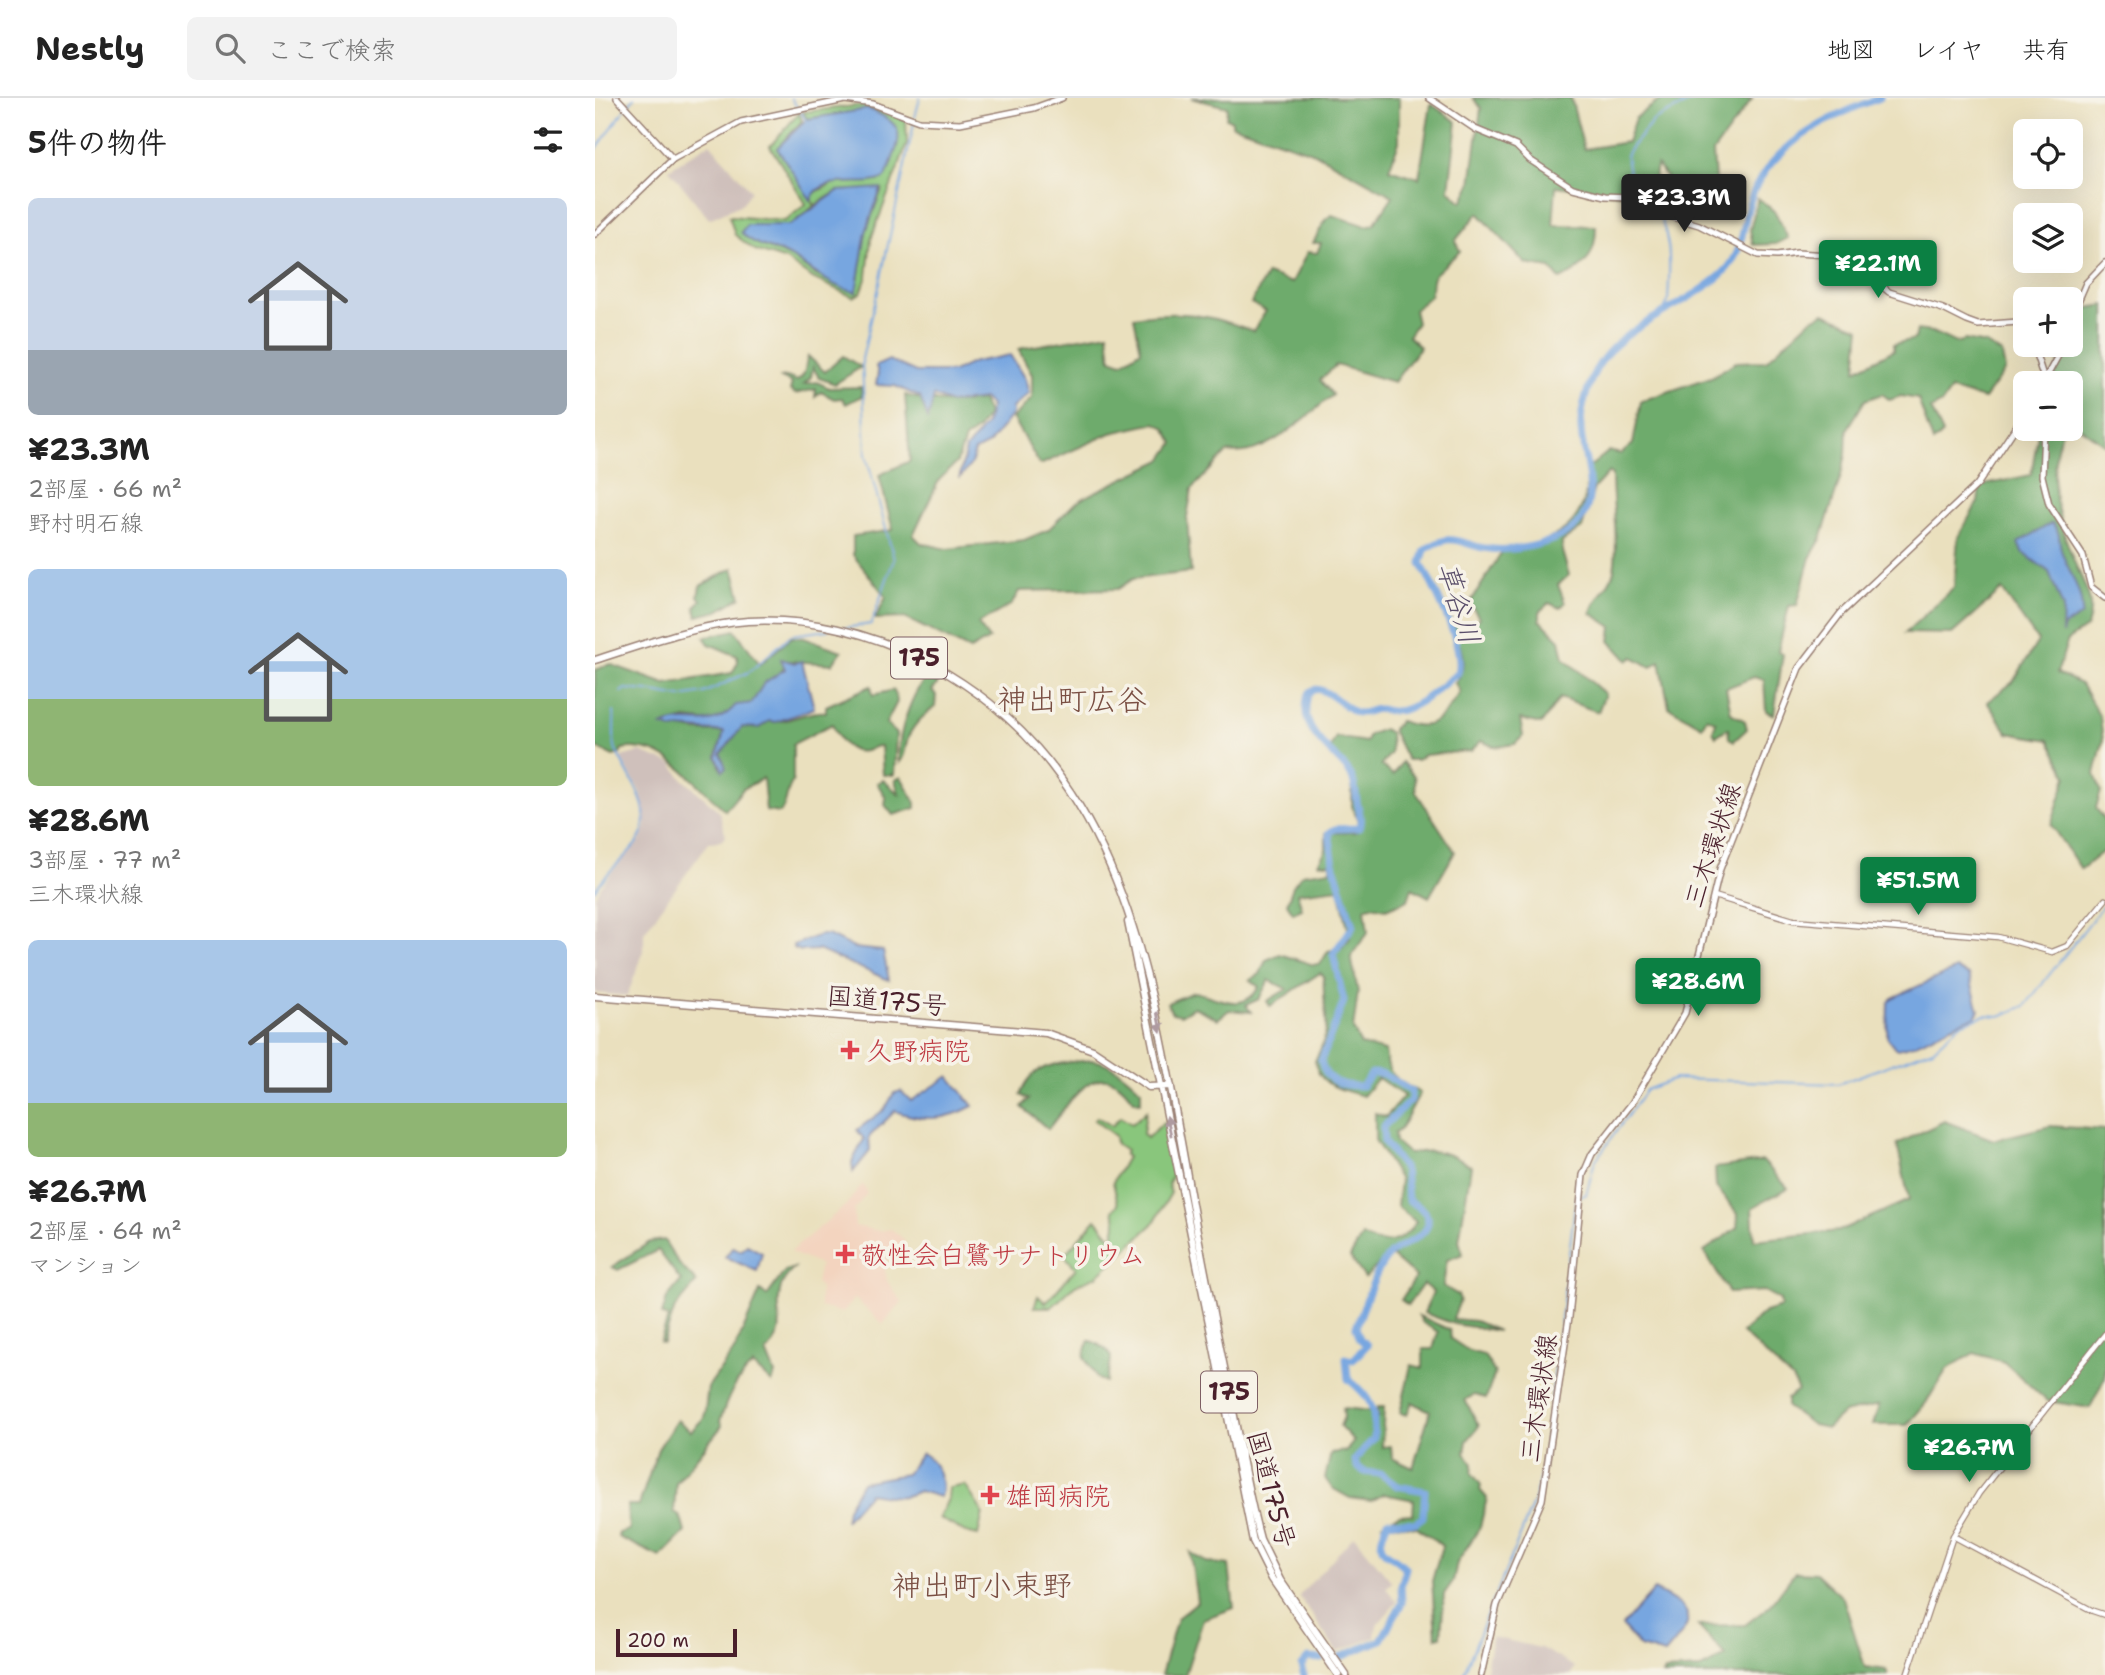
<!DOCTYPE html>
<html lang="ja">
<meta charset="utf-8">
<style>
:root{--surface:#fff;--page:#f2f2f2;--text:#222;--muted:#767676;--line:#e0e0e0;--accent:#0b8043}
body{margin:0;font-family:"Shantell Sans","Klee One",sans-serif;background:var(--page);color:var(--text);height:100vh;display:flex;flex-direction:column;font-size:26px;white-space:nowrap}
*{box-sizing:border-box;margin:0}
p{font-size:23px;color:var(--muted)}
.icon{flex:none;width:38px;height:38px;fill:none;stroke:currentColor;stroke-width:2;stroke-linecap:round;stroke-linejoin:round}
.map{position:relative;flex:1;overflow:hidden}
.panel{display:flex;flex-direction:column;background:var(--surface);width:595px}
.panel>*{flex:none}
.fabs{position:absolute;left:1418px;top:21px;display:grid;gap:14px}
.fabs a{display:grid;place-items:center;width:70px;height:70px;border-radius:10px;background:var(--surface);box-shadow:0 7px 28px #0002;font-size:35px}
.scale{position:absolute;left:21px;bottom:18px;width:121px;box-sizing:border-box;padding-left:7px;border:4px solid #4a1f2b;border-top:0;font-size:19px;line-height:24px;white-space:nowrap;color:#4a1f2b;-webkit-text-stroke:5px #f7f3e8;paint-order:stroke}
.price{position:absolute;translate:-50% -60px;padding:0 16px;border-radius:7px;background:var(--accent);color:#fff;font-size:23px;line-height:46px;filter:drop-shadow(0 2px 4px #0008)}
.price::after{content:'';position:absolute;left:50%;top:42px;width:21px;height:16px;margin-left:-10px;background:inherit;clip-path:polygon(0 0,100% 0,50% 100%)}
.price.active{background:#222;color:#fff}
ul{padding:0;list-style:none}
li{display:grid;align-content:center;gap:14px;height:371px;padding:0 28px}
li span{display:grid;place-items:center;height:217px;border-radius:10px;color:#555}
li>.icon{margin-inline-start:auto}
span .icon{width:126px;height:126px;fill:#fffc;stroke-width:1}
li b{font-size:30px}
h2{display:flex;justify-content:space-between;align-items:center;height:84px;padding:0 28px;font-size:30px}
header{display:flex;align-items:center;gap:42px;box-sizing:border-box;height:98px;padding:0 35px;background:var(--surface);border-bottom:2px solid var(--line)}
header strong{font-size:33px}
nav{display:flex;gap:38px;margin-inline-start:auto;font-size:24px}
.search{width:490px;height:63px;background:var(--page);display:flex;align-items:center;gap:18px;box-sizing:border-box;padding:0 24px;border-radius:10px;color:var(--muted);font-size:26px}
main{display:flex;flex:1;min-height:0}
.map>svg:first-child{display:block}
.built{fill:#f3d4bf}
.industrial{fill:#cfc0bb}
.green{fill:#89c67c;stroke:#6a7254;stroke-width:2;fill-rule:evenodd}
.forest{fill:#6eab6c;stroke:#5c654c;stroke-width:2}
.water{fill:#77a6e0;stroke:#606286;stroke-width:2}
.lines{fill:none;stroke-linecap:round;stroke-linejoin:round}
.stream{stroke:#77a6e0;stroke-width:2}
.river{stroke:#77a6e0;stroke-width:7}
.tertiary-casing{stroke:#9a8074;stroke-width:7}
.secondary-casing{stroke:#9a8074;stroke-width:8}
.primary-casing{stroke:#9a8074;stroke-width:8}
.trunk-casing{stroke:#9a8074;stroke-width:9}
.tertiary{stroke:#fff;stroke-width:4.5}
.secondary{stroke:#fff;stroke-width:5}
.primary{stroke:#fff;stroke-width:5}
.trunk{stroke:#fff;stroke-width:6}
.oneway{fill:#ae9aa0}
.health-dot{fill:#e0444e;stroke:#f7f3e8;stroke-width:2.5}
.labels{text-anchor:middle;dominant-baseline:central;stroke-width:7;stroke-linejoin:round;paint-order:stroke}
.shield{fill:#f7f3e8;stroke:#7e5f64;stroke-width:2}
.shield-label{font-size:24px;font-weight:bold;fill:#4a1f2b}
.street-label{font-size:26px;fill:#4a1f2b;stroke:#f7f3e8}
.health-label{font-size:26px;fill:#be3a42;stroke:#f7f3e8;text-anchor:start}
.water-label{font-size:28px;font-style:italic;fill:#5a4e6a;stroke:#f7f3e8}
.quarter-label{font-size:30px;fill:#7a4f43;stroke:#f7f3e8}
</style>
<header>
<strong>Nestly</strong>
<div class="search"><svg class="icon" aria-label="search" viewBox="0 0 24 24"><circle cx="10" cy="10" r="6"/><path d="M15 15l6 6"/></svg>ここで検索</div>
<nav><a>地図</a><a>レイヤ</a><a>共有</a></nav>
</header>
<main>
<section class="panel">
<h2>5件の物件<svg class="icon" aria-label="filters" viewBox="0 0 24 24"><path d="M4 7h16M4 17h16"/><circle cx="9" cy="7" r="2"/><circle cx="15" cy="17" r="2"/></svg></h2>
<ul>
<li><span style="background:linear-gradient(#c9d6e8 70%,#9aa5b1 0)"><svg class="icon" aria-label="home" viewBox="0 0 24 24"><path d="M3 11l9-7 9 7M6 9v11h12V9"/></svg></span><div><b>¥23.3M</b><p>2部屋 · 66 m²</p><p>野村明石線</p></div></li>
<li><span style="background:linear-gradient(#a9c7e8 60%,#8fb573 0)"><svg class="icon" aria-label="home" viewBox="0 0 24 24"><path d="M3 11l9-7 9 7M6 9v11h12V9"/></svg></span><div><b>¥28.6M</b><p>3部屋 · 77 m²</p><p>三木環状線</p></div></li>
<li><span style="background:linear-gradient(#a9c7e8 75%,#8fb573 0)"><svg class="icon" aria-label="home" viewBox="0 0 24 24"><path d="M3 11l9-7 9 7M6 9v11h12V9"/></svg></span><div><b>¥26.7M</b><p>2部屋 · 64 m²</p><p>マンション</p></div></li>
</ul>
</section>
<div class="map">
<svg width="1510" height="1577" viewBox="0 0 1510 1577">
<rect width="100%" height="100%" fill="#f7f3e8"/>
<filter id="ink" filterUnits="userSpaceOnUse"><feTurbulence type="fractalNoise" baseFrequency=".0143" numOctaves="2"/><feDisplacementMap in="SourceGraphic" scale="14" xChannelSelector="R" yChannelSelector="G"/><feConvolveMatrix kernelMatrix="1 2 1 2 8 2 1 2 1" color-interpolation-filters="sRGB"/></filter>
<filter id="wash" filterUnits="userSpaceOnUse"><feTurbulence type="fractalNoise" baseFrequency=".00686" numOctaves="4" result="noise"/><feDisplacementMap in="SourceGraphic" scale="28" xChannelSelector="R" yChannelSelector="G"/><feGaussianBlur stdDeviation="1.57" result="paint"/><feColorMatrix in="noise" values="0 0 0 0 0 0 0 0 0 0 0 0 0 0 0 0 0 1.4 0 .05"/><feComposite in="paint" operator="in"/></filter>
<g filter="url(#wash)">
<rect width="100%" height="100%" fill="#eae0be"/>
<path class="built" d="M268 1086 272 1095 259 1112 260 1128 285 1133 296 1131 310 1142 289 1167 292 1183 307 1204 288 1226 259 1200 248 1215 225 1209V1190L221 1185 225 1167 195 1154 250 1108Z"/>
<path class="industrial" d="M115 45 156 93 147 106 114 121 74 71Z
M45 654 77 666 87 680 124 713 131 738 126 743 114 744 49 834V853L32 898 0 895V798L14 777 45 743 51 728 45 694 26 659Z
M759 1438 797 1484 791 1490 802 1504 782 1527 780 1539 742 1554 704 1498Z
M897 1539 946 1550 980 1569 976 1577H890Z"/>
<path class="green" d="M268 7 311 22 312 46 276 141 272 178 266 195 258 199 217 180 191 162 160 152 140 137 134 118 190 123 211 106 175 48 204 15 207 23 182 50 216 102 219 95 238 85 283 83 273 11 212 21 208 14ZM287 91 271 134 261 194 221 177 196 159 158 144 152 127H195L219 108 217 103 220 107 243 93Z
M551 1013 548 1036 552 1040 569 1024 578 1077 573 1086 576 1095 558 1126 502 1178 480 1187 457 1209H439L443 1198 451 1205 481 1170 469 1157 501 1121 517 1140C521 1131 523 1123 518 1113L523 1106 518 1084 532 1059 529 1057 531 1053 521 1046 520 1038 499 1022 502 1019 517 1028 525 1019 537 1026Z
M370 1387 388 1415 383 1437 370 1434 344 1420 353 1401 354 1390Z"/>
<path class="forest" d="M596 0H804V44L794 71 824 80 836 6 862 24 854 92 867 104 876 86 886 10 878 0H976L989 51 1032 44 1040 20 1068 0 1157 1 1118 54 1120 82 1131 83 1104 109H1093L1062 67 1059 86 1031 79 1027 96 961 88 958 127 1001 128C1001 157 991 170 965 181L955 170 931 166 883 115 860 143 865 153 839 177 835 198 819 212 822 225 813 238 825 249 799 284 741 267 725 282 738 297C710 319 670 361 632 354L597 391 592 419 596 474 538 481 523 491 424 493 417 506 383 526 394 541 375 552 310 520 280 521 291 499 258 457V438L298 432 284 377 315 363 310 297C337 305 359 306 387 302L393 316 383 331 370 341 362 364 344 382 318 437 326 445 352 451 429 442 453 432 479 406 496 396 567 362 579 345 570 330 561 325 516 335 445 367 417 320 437 300V277L423 251 513 235 516 261 527 265 546 252 539 219C588 212 612 216 658 233L671 213 656 205 672 176 697 185 712 154 722 155 726 145H718L731 121 737 117 771 128 779 126 798 98 720 55 637 27V23L631 20 632 9Z
M1163 100 1180 114 1193 140 1181 146 1158 147 1155 132Z
M1510 207V347L1475 322V285H1458L1468 247H1475V226L1481 212Z
M1229 215 1265 230 1261 272 1299 252V246L1320 241 1322 232 1337 234 1361 245 1370 242 1391 246 1407 256 1410 272 1389 301 1356 292 1347 305 1336 311 1348 336 1338 344 1323 301 1306 298 1295 302 1287 296 1270 302 1252 332 1251 357 1245 381 1226 441 1215 460 1202 507 1194 508 1183 553 1188 556 1179 617 1171 613 1169 582 1159 579 1131 590 1136 615 1150 623 1152 631 1139 643 1134 640 1133 630 1121 638 1118 633 1121 624 1112 619 1107 628 1074 609 1065 563 1056 569 1038 559 1033 563 1015 543 1017 529 996 515C1000 497 1016 489 1019 472 1024 442 1017 408 1017 377L1014 374 999 390 987 430 967 444V453L974 477 963 487 970 505 965 510 954 505 945 513V522L965 542 969 560 1010 596 1003 614 965 600 946 626 925 621 928 638 920 646 900 649 886 643 876 653 829 657 822 662H812L797 632 805 623C839 636 847 620 865 594L860 585C875 566 865 549 858 528L874 529 884 520 875 505 907 454C956 446 996 429 992 371L1014 353 1026 356 1038 346 1046 303 1116 279 1141 264 1171 263 1215 222Z
M213 258 230 274 248 258 266 269 240 286 224 280 218 269 216 279 209 286 222 284 234 290 266 289 267 298 251 306 247 300 239 301 226 294 220 299 221 291 200 296 195 292 197 285 186 280 192 279 202 283C213 276 209 268 213 258Z
M1444 331H1468C1451 372 1461 417 1477 458 1487 485 1502 500 1492 529L1473 542 1462 575 1486 586 1505 619 1508 643 1500 676 1506 693 1501 710 1510 722V752L1486 771 1456 727 1472 678 1454 642 1413 635 1392 604 1418 584 1443 543 1407 492 1357 536 1310 535 1359 489 1363 439 1383 404 1385 388 1436 377Z
M138 470 146 499 123 513 102 518 100 509 106 502 103 498 105 488Z
M140 532 165 566 197 539 209 540 247 553 237 566 195 563C184 580 168 584 157 605L137 611 132 619 117 624 91 621 71 626 100 633 129 634 122 658 126 671V656L147 629 164 630 174 623C193 626 211 612 231 614V608L276 588 278 597 299 592 302 604 291 625 301 636 299 677H288L286 648C278 647 278 651 270 653 252 657 242 638 237 626L198 646V683C190 693 194 704 185 715L171 713 168 680 148 691 130 712C100 686 71 643 27 651L25 656 18 658 0 649V572L15 566 70 586 137 575 143 564 142 558 114 546 109 539Z
M336 575 346 581 337 593 341 597 340 609C329 617 316 628 312 643 310 652 310 658 304 665 301 639 317 591 336 575Z
M788 631 795 635 796 655 786 667 798 677 807 664 819 678 821 694 860 754 834 799 817 790 813 802 791 811 776 808 770 810 773 834 756 858 763 894 758 931 766 947 790 953C793 980 802 982 825 995L806 1030 799 1036 800 1044 814 1056C839 1050 855 1054 876 1068L864 1143 868 1156 852 1162 848 1188 863 1197 865 1202 858 1221 880 1223 903 1233 859 1226 829 1215 838 1194 828 1186 813 1207 806 1202 821 1179 794 1156 770 1180 755 1159 767 1138C788 1150 808 1145 821 1124L802 1108 805 1082 780 1042V1015L791 1019 809 998 783 980 768 998C747 991 723 989 720 963 741 923 726 918 729 878L725 875 675 908 672 903 692 891 674 882 664 901 651 907 656 914 634 912 623 921 599 909 586 917 577 915 572 905 598 894C621 897 647 918 664 889L655 882 665 876 671 862 685 856 719 867 726 865 733 853 745 851 755 840 744 790 702 795 707 811 698 815 692 806 698 788 707 776 736 772 735 765H723L731 752V735L761 734 763 723 757 709V675L735 650 741 639 771 644 774 637Z
M306 679 321 705V710L298 717 290 707 291 700 282 685 288 682 304 696 300 682Z
M497 962C517 965 532 978 546 992V1004C537 1004 535 997 529 991 499 959 472 1009 453 1031L427 1009 434 1001 426 997C437 963 467 965 497 962Z
M1349 1023 1399 1042 1455 1028 1510 1032V1279L1495 1310 1452 1303 1409 1264 1379 1255 1352 1271 1331 1305 1312 1327H1278L1284 1307 1248 1315 1232 1330 1218 1327 1192 1309V1301L1203 1293 1197 1281 1147 1235 1170 1214 1186 1209 1185 1202 1169 1193 1134 1195 1109 1153 1142 1130 1143 1116 1121 1089 1120 1070 1168 1063 1193 1090 1157 1110 1159 1142 1244 1133 1314 1102 1302 1046Z
M69 1142 84 1166 102 1184 80 1210 68 1245 65 1244 73 1220 67 1217 72 1200 86 1183 63 1152 23 1172 17 1169 55 1144Z
M199 1170C193 1177 186 1184 185 1193 179 1218 195 1232 171 1254L180 1276 177 1285 158 1267C140 1282 132 1301 125 1323L127 1328 81 1385 79 1413 86 1420 90 1434 65 1459 23 1439 24 1435 34 1432 32 1407H44L63 1351 82 1322 96 1333 109 1320 113 1289 140 1251 165 1193 172 1198 190 1173Z
M824 1218 855 1232 856 1241 874 1253 889 1257 900 1275 891 1300 879 1297 870 1302 884 1328 872 1343 870 1355 878 1366 877 1375 886 1387 885 1392 892 1400 885 1429 862 1465 858 1483 849 1496 846 1538 841 1539 837 1483 847 1448 822 1429 789 1425 804 1417 818 1416 819 1402 789 1396 776 1403 755 1400 737 1390 730 1380 736 1355 751 1353 759 1343 745 1328 749 1319 748 1310 776 1313V1319H783L782 1309H789L787 1349 796 1348 797 1360 818 1370 835 1313 817 1304 812 1317 805 1315 816 1267 828 1270V1251H838L843 1234 828 1225Z
M494 1242C521 1255 518 1255 511 1284L503 1281 489 1259Z
M595 1454 611 1464 634 1467 639 1510 608 1521 590 1577H566L582 1520 602 1504Z
M1200 1474 1221 1475 1248 1500 1270 1569 1291 1572 1293 1577H1068L1070 1573 1106 1571 1131 1558 1103 1528 1150 1527 1175 1508Z"/>
<path class="water" d="M273 11C317 28 304 42 291 79 271 93 225 72 216 103L182 50 212 21Z
M286 90 271 134 261 194C236 190 216 170 194 158 178 149 159 149 146 134L152 127H195L243 93Z
M415 257 430 281 434 295 417 310V316L394 346 380 353 376 366 364 381 371 351 391 326 396 308 389 301 355 305 339 298 333 321 325 299 300 288 281 287 283 275 281 268 294 262 321 274H358L379 264Z
M1457 425C1468 438 1462 441 1467 455 1475 476 1488 494 1487 517L1469 528 1467 536 1468 510 1454 474 1427 454 1423 445Z
M186 561 200 565 207 563 219 610 181 624 174 623 164 630 147 629 126 656 131 670 128 673 122 659 129 634 84 630 80 632 67 628C97 614 114 637 141 607L157 605 169 585 190 571Z
M225 837H233L259 850 288 853 294 882 223 852 206 853 198 850V847Z
M1361 871 1374 877 1384 912 1380 919C1352 925 1330 948 1301 951L1292 939 1293 905 1297 900Z
M354 978 378 1008C352 1022 329 1024 300 1013L274 1039 275 1053 258 1074 257 1064 269 1041 262 1032 290 1011 299 995 306 993 316 1003Z
M152 1147 167 1155 162 1173 130 1159 138 1149 146 1153Z
M327 1355C341 1363 351 1384 345 1399L324 1393C306 1402 292 1398 274 1395 266 1405 257 1412 250 1423L252 1410 267 1384 311 1376Z
M1059 1492C1102 1513 1102 1520 1070 1556L1045 1549 1027 1528Z"/>
<g class="lines">
<path class="stream" d="M196 0 202 9
M33 7 39 0
M206 14 211 23
M320 19 325 0
M0 53 30 11
M1052 99 1035 80 1031 58 1034 52 1059 22 1103 0
M1056 103C1078 135 1075 166 1073 203L1069 212
M282 198 319 25
M249 530 276 526 299 461 271 357 267 261 281 200
M26 594 30 591 52 593 86 599 109 595 154 574 196 537 233 532
M0 792C12 773 31 760 43 743 63 711 32 679 21 652 17 642 20 625 19 614
M868 1577 938 1406 948 1369 981 1098 991 1097 1000 1063 1051 992 1080 981 1243 986 1338 951 1365 926 1390 917 1405 918 1430 908 1507 809"/>
<path class="river" d="M746 1559 786 1542 807 1505 806 1488 811 1470C792 1450 777 1459 793 1423L820 1425 828 1419 830 1393 802 1388 786 1376 770 1374 762 1369 760 1362 779 1340C780 1310 778 1301 753 1281L751 1260 758 1262 772 1247 765 1241 761 1229C771 1206 778 1173 796 1155 805 1147 832 1139 833 1125 834 1113 821 1107 813 1102L810 1072 789 1044 788 1029 816 1002V993L788 976 777 975 767 988C747 988 731 985 726 963L749 903 738 856 758 828 739 768 734 735 740 731 764 730C767 721 764 713 762 704 761 694 760 682 754 674 739 654 709 637 711 608 714 567 751 614 763 615 770 616 777 611 784 611 789 611 794 614 800 613 821 613 847 587 863 575 871 550 838 488 826 465L830 452C857 433 862 445 889 450 918 455 971 446 987 420 1004 393 987 359 986 331 985 314 991 295 997 280 1018 228 1090 211 1128 175 1148 156 1147 131 1154 107 1169 50 1234 18 1285 0
M709 1577 706 1568 713 1560 726 1561"/>
</g>
</g>
<g filter="url(#ink)">
<g class="lines">
<g class="tertiary-casing">
<path id="tertiary" d="M1119 798 1198 822 1403 839 1457 854 1472 848 1510 802
M1358 1438 1498 1513 1510 1517
M1312 1577 1358 1438 1384 1395 1510 1236"/>
</g>
<g class="secondary-casing">
<path id="secondary" d="M22 0 78 61
M834 0 880 31 921 48 935 62 978 90 1010 98 1057 100 1074 118 1104 127 1163 157 1182 158 1202 155 1249 158 1266 164 1281 183 1294 194 1348 211 1372 223 1383 227 1423 224 1430 234
M1475 222 1491 185 1510 165
M1438 247 1450 284
M1448 285 1469 247
M1449 331 1447 378 1454 406 1488 458 1496 489 1510 500
M886 1577 902 1507 947 1402 974 1219 988 1077 997 1056 1037 1005 1090 915 1125 771 1204 570 1246 515 1382 387 1430 315"/>
</g>
<g class="primary-casing">
<path id="primary" d="M0 136 78 61 146 24 250 2 278 6 324 23 365 25 439 10 467 0"/>
</g>
<g class="trunk-casing">
<path id="trunk" d="M0 562C50 546 101 527 153 523 213 520 273 534 326 561 526 662 555 873 591 1072 605 1154 622 1236 639 1318 647 1359 654 1401 665 1441L685 1482 751 1577
M533 824 658 1443 677 1481 743 1577
M0 898 451 935 498 952 554 989 576 988"/>
</g>
<use href="#tertiary" class="tertiary"/>
<use href="#secondary" class="secondary"/>
<use href="#primary" class="primary"/>
<use href="#trunk" class="trunk"/>
</g>
<defs><path id="oneway-solid" d="M-6-.8H1V-3.2L6.5 0L1 3.2V.8H-6Z" transform="scale(1.75)"/></defs>
<g class="oneway">
<use href="#oneway-solid" transform="translate(564 924) rotate(79)"/>
<use href="#oneway-solid" transform="translate(574 1028) rotate(-102)"/>
</g>
</g>
<g class="health-dot">
<path d="M251.5 941.5h7v7h7v7h-7v7h-7v-7h-7v-7h7z"/>
<path d="M246.5 1145.5h7v7h7v7h-7v7h-7v-7h-7v-7h7z"/>
<path d="M391.5 1386.5h7v7h7v7h-7v7h-7v-7h-7v-7h7z"/>
</g>
<g class="labels">
<g class="shield">
<rect x="296" y="539.5" width="56" height="41" rx="5"/>
<rect x="606" y="1273.5" width="56" height="41" rx="5"/>
</g>
<g class="shield-label">
<text x="324" y="560">175</text>
<text x="634" y="1294">175</text>
</g>
<g class="street-label">
<text transform="translate(1117 747) rotate(-72)">三木環状線</text>
<text transform="translate(292 902) rotate(5)">国道175号</text>
<text transform="translate(943 1300) rotate(-82)">三木環状線</text>
<text transform="translate(677 1391) rotate(75)">国道175号</text>
</g>
<g class="health-label">
<text x="271" y="952">久野病院</text>
<text x="266" y="1156">敬性会白鷺サナトリウム</text>
<text x="411" y="1397">雄岡病院</text>
</g>
<g class="water-label">
<text transform="translate(864 505) rotate(73)">草谷川</text>
</g>
<g class="quarter-label">
<text x="477" y="601">神出町広谷</text>
<text x="387" y="1487">神出町小束野</text>
</g>
</g>
</svg>
<div class="fabs">
<a><svg class="icon" aria-label="locate" viewBox="0 0 24 24"><circle cx="12" cy="12" r="6"/><path d="M12 2v4M12 18v4M2 12h4M18 12h4"/></svg></a>
<a><svg class="icon" aria-label="layers" viewBox="0 0 24 24"><path d="M12 4l9 5-9 5-9-5zM3 14l9 5 9-5"/></svg></a>
<a>+</a>
<a>−</a>
</div>
<div class="scale">200 m</div>
<b class="price active" style="left:1089px;top:136px">¥23.3M</b>
<b class="price" style="left:1283px;top:202px">¥22.1M</b>
<b class="price" style="left:1323px;top:819px">¥51.5M</b>
<b class="price" style="left:1103px;top:920px">¥28.6M</b>
<b class="price" style="left:1374px;top:1386px">¥26.7M</b>
</div>
</main>
